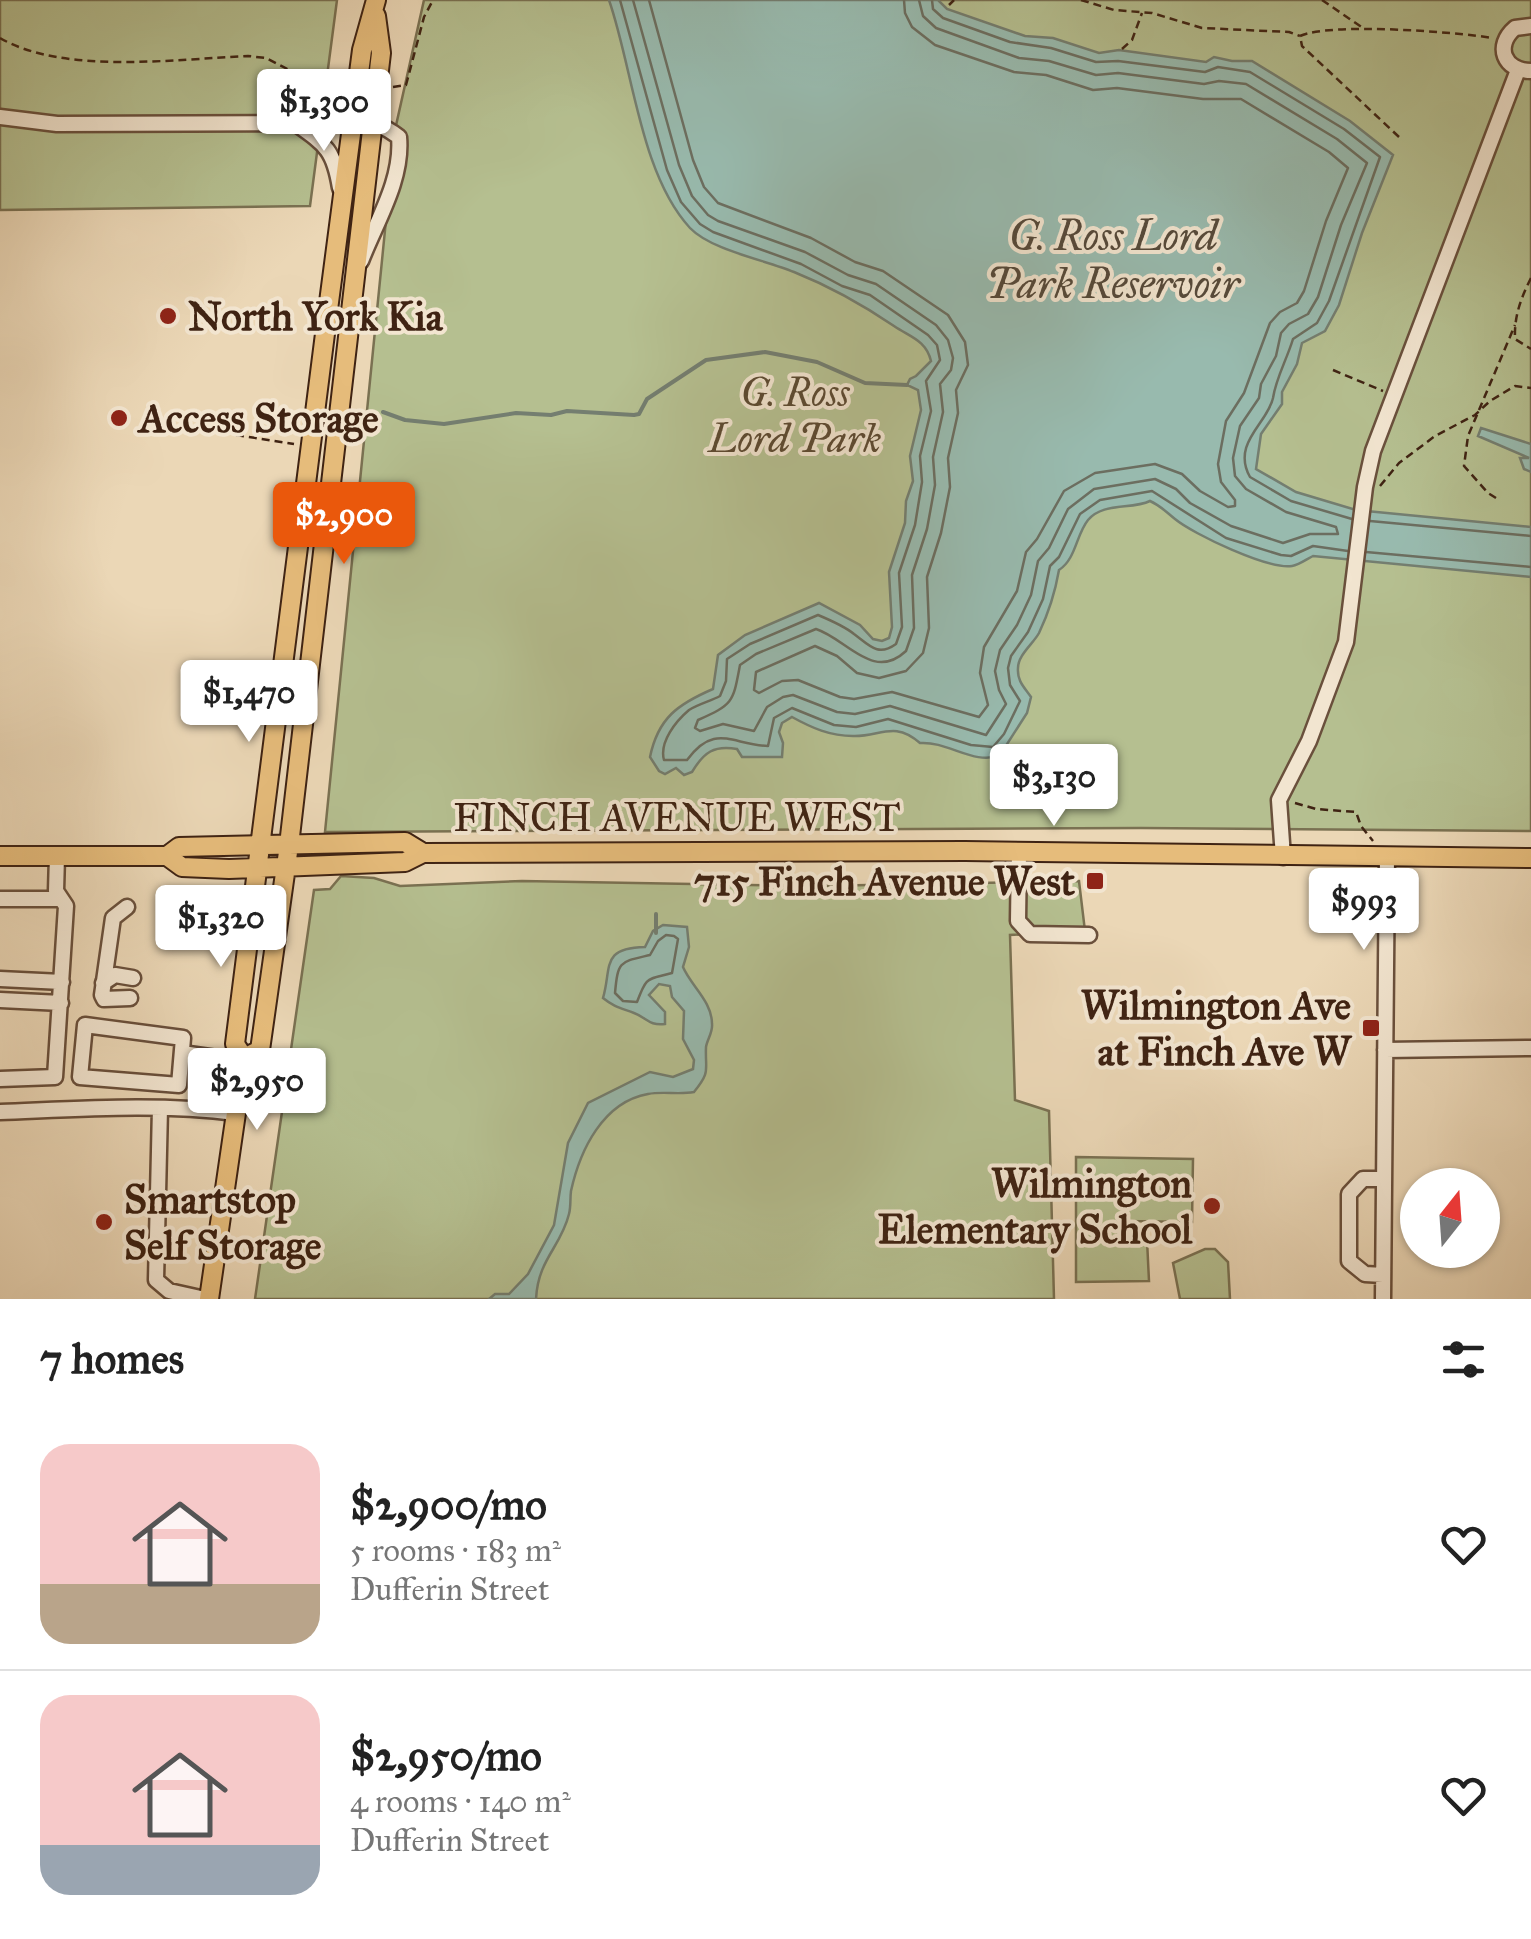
<!DOCTYPE html>
<meta charset="utf-8">
<style>
:root{--surface:#fff;--page:#f6f6f6;--text:#222;--muted:#767676;--line:#e0e0e0;--accent:#ea580c}
body{margin:0;font-family:"IM FELL Great Primer",serif;background:var(--page);color:var(--text);height:100vh;display:flex;flex-direction:column;font-size:38px;white-space:nowrap}
*{box-sizing:border-box;margin:0}
p{font-size:32px;color:var(--muted)}
.icon{flex:none;width:55px;height:55px;fill:none;stroke:currentColor;stroke-width:2;stroke-linecap:round;stroke-linejoin:round}
.map{position:relative;height:1299px;overflow:hidden}
.panel{display:flex;flex-direction:column;background:var(--surface);flex:1}
.panel>*{flex:none}
.needle{width:65px;rotate:17deg}
.buttons{position:absolute;left:1400px;top:1168px;display:grid;gap:20px}
.buttons a{display:grid;place-items:center;width:100px;height:100px;border-radius:50%;background:var(--surface);box-shadow:0 2px 8px #0004;font-size:50px}
.price{position:absolute;translate:-50% -85px;padding:0 22px;border-radius:10px;background:#fff;color:#222;font-size:32px;line-height:65px;filter:drop-shadow(0 2px 5px #0008)}
.price::after{content:'';position:absolute;left:50%;top:60px;width:30px;height:22px;margin-left:-15px;background:inherit;clip-path:polygon(0 0,100% 0,50% 100%)}
.price.selected{background:var(--accent);color:#fff}
ul{padding:0;list-style:none}
li{display:flex;align-items:center;gap:30px;height:250px;padding:0 40px}
li+li{border-top:2px solid var(--line)}
li span{display:grid;place-items:center;flex:none;width:280px;height:200px;border-radius:30px;color:#555}
li>.icon{margin-inline-start:auto}
span .icon{width:120px;height:120px;fill:#fffc;stroke-width:1}
li b{font-size:42px}
h2{display:flex;justify-content:space-between;align-items:center;height:120px;padding:0 40px;font-size:42px}
.map>svg:first-child{display:block}
.green{fill:#b5bf90;stroke:#7a7152;stroke-width:2.5}
.water{fill:#98baae;stroke:#747e70;stroke-width:2.5}
.lines{fill:none;stroke-linecap:round;stroke-linejoin:round}
.shore{stroke:#6c6e60;stroke-width:2.5}
.stream{stroke:#747e70;stroke-width:4}
.minor-casing{stroke:#6a503c;stroke-width:19}
.major-casing{stroke:#3f2313;stroke-width:22}
.path{stroke:#3f2313;stroke-width:2.5;stroke-dasharray:8 5;stroke-linecap:butt}
.minor{stroke:#f2e5d0;stroke-width:14}
.major{stroke:#e6bc7b;stroke-width:18}
.poi-dot{fill:#8f2418;stroke:#f2e5d0;stroke-width:4}
.labels{text-anchor:middle;dominant-baseline:central;stroke-width:8;stroke-linejoin:round;paint-order:stroke}
.poi-label{font-size:40px;font-weight:bold;fill:#3f2313;stroke:#f2e5d0;text-anchor:start}
.park-label{font-size:40px;font-style:italic;fill:#5c4a32;stroke:#f2e5d0}
.street-label{font-size:40px;fill:#3f2313;stroke:#f2e5d0}
.water-label{font-size:42px;font-style:italic;fill:#55493a;stroke:#f2e5d0}
</style>
<div class="map">
<svg width="1531" height="1299" viewBox="0 0 1531 1299">
<rect width="100%" height="100%" fill="#ebd7b6"/>
<filter id="stains"><feTurbulence type="fractalNoise" baseFrequency=".002" numOctaves="4"/><feColorMatrix values="0 0 0 0 .2 0 0 0 0 .09 0 0 0 0 .02 0 0 0 .5 -.17"/></filter>
<radialGradient id="worn" r=".72"><stop offset=".6" stop-color="#630" stop-opacity="0"/><stop offset="1" stop-color="#630" stop-opacity=".3"/></radialGradient>
<path class="green" d="M0 0H337L310 206 0 210Z
M424 0H1531V831L1141 828 325 832 395 130Z
M341 876 374 878 400 886 522 881 815 886 1079 881 1085 931 1010 935 1015 1100 1049 1111 1054 1299H255L314 890 330 889Z
M1076 1157 1193 1159 1192 1222 1127 1221 1147 1240 1149 1281 1076 1282Z
M1205 1249H1215L1228 1262 1230 1299H1180L1173 1263Z"/>
<path class="water" d="M609 0H938L947 9 1025 36 1053 38 1099 53 1119 50 1206 62 1214 57 1232 61H1252L1350 121 1393 155 1362 233 1339 305 1325 331 1302 343 1297 364 1282 392V404L1261 434 1256 469 1296 492 1356 510 1531 527V577L1313 556C1307 559 1299 565 1292 566 1269 570 1193 534 1175 519 1166 512 1161 506 1150 501 1131 510 1103 502 1088 520 1076 535 1076 559 1059 570 1055 593 1049 612 1039 633 1033 644 1018 655 1018 668 1017 681 1024 687 1031 697L1027 713 1000 755C975 766 948 741 920 743 894 720 880 737 853 736 830 736 812 728 792 717L782 723 779 732 783 743 782 757H742L737 749C714 745 704 752 692 772L684 775 676 768 665 774 659 771 650 757C658 718 678 704 713 689L718 655 745 635 819 603 860 625 873 639 882 641 889 638 892 627 889 572 905 523 906 501 913 481 910 456 921 410 918 390 907 385 910 379 916 376 931 361C926 340 910 337 894 326 863 305 829 286 794 272 765 260 711 250 690 228 640 174 633 69 609 0Z
M1481 428 1531 444V472L1524 469 1520 458H1529L1478 436Z
M663 925 687 927 689 947 683 967C691 986 712 1001 712 1024 713 1032 707 1040 706 1047 705 1071 711 1071 694 1092 679 1095 663 1091 648 1094 603 1102 580 1150 571 1191 570 1198 571 1207 569 1214 561 1247 538 1259 536 1299H489L495 1294H509L528 1274 554 1225 568 1143 588 1103 650 1072 673 1077 693 1069 694 1060 683 1039 684 1011 672 997 670 986 659 984 649 995 665 1012V1024C649 1026 647 1018 634 1013 621 1008 614 1007 603 998 612 968 600 948 645 947L653 931Z"/>
<g class="lines">
<path class="shore" d="M620 0 667 170 681 202 700 224 713 232 801 264 842 286 870 295 928 335 937 345 940 360 926 381 931 411 920 456 922 482 915 525 899 573 902 627 896 644C878 657 870 646 854 634 844 626 830 620 818 615L750 644 727 659 726 681 720 696C711 701 698 704 689 710 676 721 659 742 664 760H687C715 722 732 745 768 746L774 718 792 708 834 725 856 727 888 719 971 745 993 747 1004 734 1020 701 1010 685 1008 668 1011 656 1028 632 1043 599 1050 566 1059 557 1080 514 1100 500 1152 491 1226 538 1281 555 1291 556 1313 546 1348 551
M633 0 679 165 692 196 708 215 718 221 805 252 848 275 876 284 936 325 948 340 953 358 951 370 940 384 943 412 933 457 935 485 927 529 912 575 914 628 906 651C873 682 847 639 816 629L756 654 740 665C733 702 734 704 698 720L695 728 700 731 723 724 754 731 767 707 783 697 793 695 837 712 855 714 890 706 986 735 1006 704 999 690 995 671 1000 650 1017 625 1031 595 1038 561 1049 548 1068 509 1094 489 1155 479 1176 489 1190 503 1231 526 1283 543 1310 534H1338L1336 527 1286 512 1246 489 1235 476 1233 458 1240 426 1259 398 1261 384 1276 356 1281 333 1289 324 1308 314 1318 297 1341 225 1367 163 1337 139 1246 84 1219 81 1204 84 1118 73 1096 75 1049 61 1019 58 936 28 923 16 919 0
M649 0 693 160 704 187 718 203 811 238 855 262 883 271 948 315 965 342 968 365 956 390 958 413 948 458 950 487 941 533 927 577 929 628 923 653 906 671 879 678 857 673 837 656 815 646 756 672 754 690 759 693 782 681 798 680 840 697 854 699 892 692 979 717 988 705 980 673 984 647 1017 591 1026 552 1037 539 1064 491 1095 473 1155 464 1182 474 1200 491 1228 507 1235 506V500L1221 482 1218 464 1226 421 1244 393 1270 323 1280 312 1297 303 1304 291 1326 221 1348 168 1329 152 1241 99H1203L1117 88 1093 90 1046 75 1014 72 935 45 912 27 905 13 904 0
M932 0 933 9 943 18 1010 42 1051 48 1096 62 1118 61 1205 72 1218 67 1250 72 1344 129 1380 157 1329 301 1317 323 1293 339C1287 359 1276 378 1273 398 1268 423 1231 443 1250 477L1291 501 1352 519
M1370 521 1531 536
M1366 552 1531 567
M666 935 674 936 678 939 672 973C647 980 647 975 637 1002L623 1001 615 993C618 960 620 962 650 955L658 941Z"/>
<path class="stream" d="M383 412 405 420 444 424 516 413 551 415 567 411 634 415 639 414 647 399 706 360 765 352 817 362 865 383 907 385
M656 933V914"/>
<g class="minor-casing">
<path id="minor" d="M1531 26 1515 28C1494 46 1504 71 1531 71
M0 117 57 124 295 123C331 112 369 114 399 137 403 180 376 222 361 261
M295 123C326 145 334 150 340 188
M1019 852 1018 921 1030 934 1089 935
M1283 857 1279 800 1309 741 1346 642 1365 487 1373 451 1518 70
M0 899H61
M127 907 113 918 102 995 104 999 130 998
M0 979 62 982
M103 983 115 975 133 978
M0 1000 61 1003
M85 1025 183 1038 179 1085 80 1077Z
M1385 1050 1531 1048
M182 1053 244 1062
M0 1079 55 1077 66 906 56 891 57 856
M160 1108 156 1280 169 1291 205 1299
M0 1112C78 1109 158 1103 236 1113
M1383 1275 1365 1274 1349 1261V1194L1363 1179H1384
M1383 1299 1387 857"/>
</g>
<g class="major-casing">
<path id="major" d="M0 856H167L182 867 229 869 405 862 423 853 965 851 1531 858
M167 856 179 847 405 842 423 853
M244 1058 260 1050 289 845 381 53 376 16
M209 1299 244 1058 235 1044C277 712 318 381 362 50L376 0"/>
</g>
<path class="path" d="M1081 0 1114 10 1152 13 1202 28 1289 32 1300 36
M1322 0 1363 28
M949 5 954 0
M0 38C64 75 175 59 248 56L266 58 301 76 340 80
M1122 49 1132 40 1142 13
M393 87 406 85 424 17 433 0
M1399 137 1302 46 1300 36C1331 22 1455 32 1493 38
M1531 278C1521 298 1514 316 1515 339L1531 349
M1333 370 1383 391
M236 435 294 444
M1380 486 1399 463 1435 436 1475 415 1490 401 1515 386 1531 388
M1496 498 1488 493 1464 466 1468 436 1515 325
M1295 803 1316 809 1356 812 1361 826 1373 841"/>
<use href="#minor" class="minor"/>
<use href="#major" class="major"/>
</g>
<g class="poi-dot">
<circle cx="168" cy="316" r="10"/>
<circle cx="119" cy="418" r="10"/>
<rect x="1085" y="871" width="20" height="20" rx="5"/>
<rect x="1361" y="1018" width="20" height="20" rx="5"/>
<circle cx="1212" cy="1206" r="10"/>
<circle cx="104" cy="1222" r="10"/>
</g>
<g class="labels">
<g class="poi-label">
<text x="188" y="316">North York Kia</text>
<text x="139" y="418">Access Storage</text>
<text x="1075" y="881" text-anchor="end">715 Finch Avenue West</text>
<text x="1351" y="1005" text-anchor="end">Wilmington Ave<tspan x="1351" dy="46">at Finch Ave W</tspan></text>
<text x="1192" y="1183" text-anchor="end">Wilmington<tspan x="1192" dy="46">Elementary School</tspan></text>
<text x="124" y="1199">Smartstop<tspan x="124" dy="46">Self Storage</tspan></text>
</g>
<g class="park-label">
<text x="795" y="392">G. Ross<tspan x="795" dy="46">Lord Park</tspan></text>
</g>
<g class="street-label">
<text x="677" y="817">FINCH AVENUE WEST</text>
</g>
<g class="water-label">
<text x="1113" y="236">G. Ross Lord<tspan x="1113" dy="48">Park Reservoir</tspan></text>
</g>
</g>
<rect width="100%" height="100%" filter="url(#stains)"/>
<rect width="100%" height="100%" fill="url(#worn)"/>
</svg>
<div class="buttons">
<a><svg class="needle" viewBox="-14 -14 28 28"><path d="M0-13l5 13h-10z" fill="#e53935"/><path d="M0 13l5-13h-10z" fill="#767676"/></svg></a>
</div>
<b class="price" style="left:324px;top:154px">$1,300</b>
<b class="price selected" style="left:344px;top:567px">$2,900</b>
<b class="price" style="left:249px;top:745px">$1,470</b>
<b class="price" style="left:1054px;top:829px">$3,130</b>
<b class="price" style="left:1364px;top:953px">$993</b>
<b class="price" style="left:221px;top:970px">$1,320</b>
<b class="price" style="left:257px;top:1133px">$2,950</b>
</div>
<section class="panel">
<h2>7 homes<svg class="icon" aria-label="filters" viewBox="0 0 24 24"><path d="M4 7h16M4 17h16"/><circle cx="9" cy="7" r="2"/><circle cx="15" cy="17" r="2"/></svg></h2>
<ul>
<li><span style="background:linear-gradient(#f6c9c9 70%,#b9a48a 0)"><svg class="icon" aria-label="home" viewBox="0 0 24 24"><path d="M3 11l9-7 9 7M6 9v11h12V9"/></svg></span><div><b>$2,900/mo</b><p>5 rooms · 183 m²</p><p>Dufferin Street</p></div><svg class="icon" aria-label="heart" viewBox="0 0 24 24"><path d="M12 20l-8-8c-3-5 5-10 8-4 3-6 11-1 8 4z"/></svg></li>
<li><span style="background:linear-gradient(#f6c9c9 75%,#9aa5b1 0)"><svg class="icon" aria-label="home" viewBox="0 0 24 24"><path d="M3 11l9-7 9 7M6 9v11h12V9"/></svg></span><div><b>$2,950/mo</b><p>4 rooms · 140 m²</p><p>Dufferin Street</p></div><svg class="icon" aria-label="heart" viewBox="0 0 24 24"><path d="M12 20l-8-8c-3-5 5-10 8-4 3-6 11-1 8 4z"/></svg></li>
</ul>
</section>
